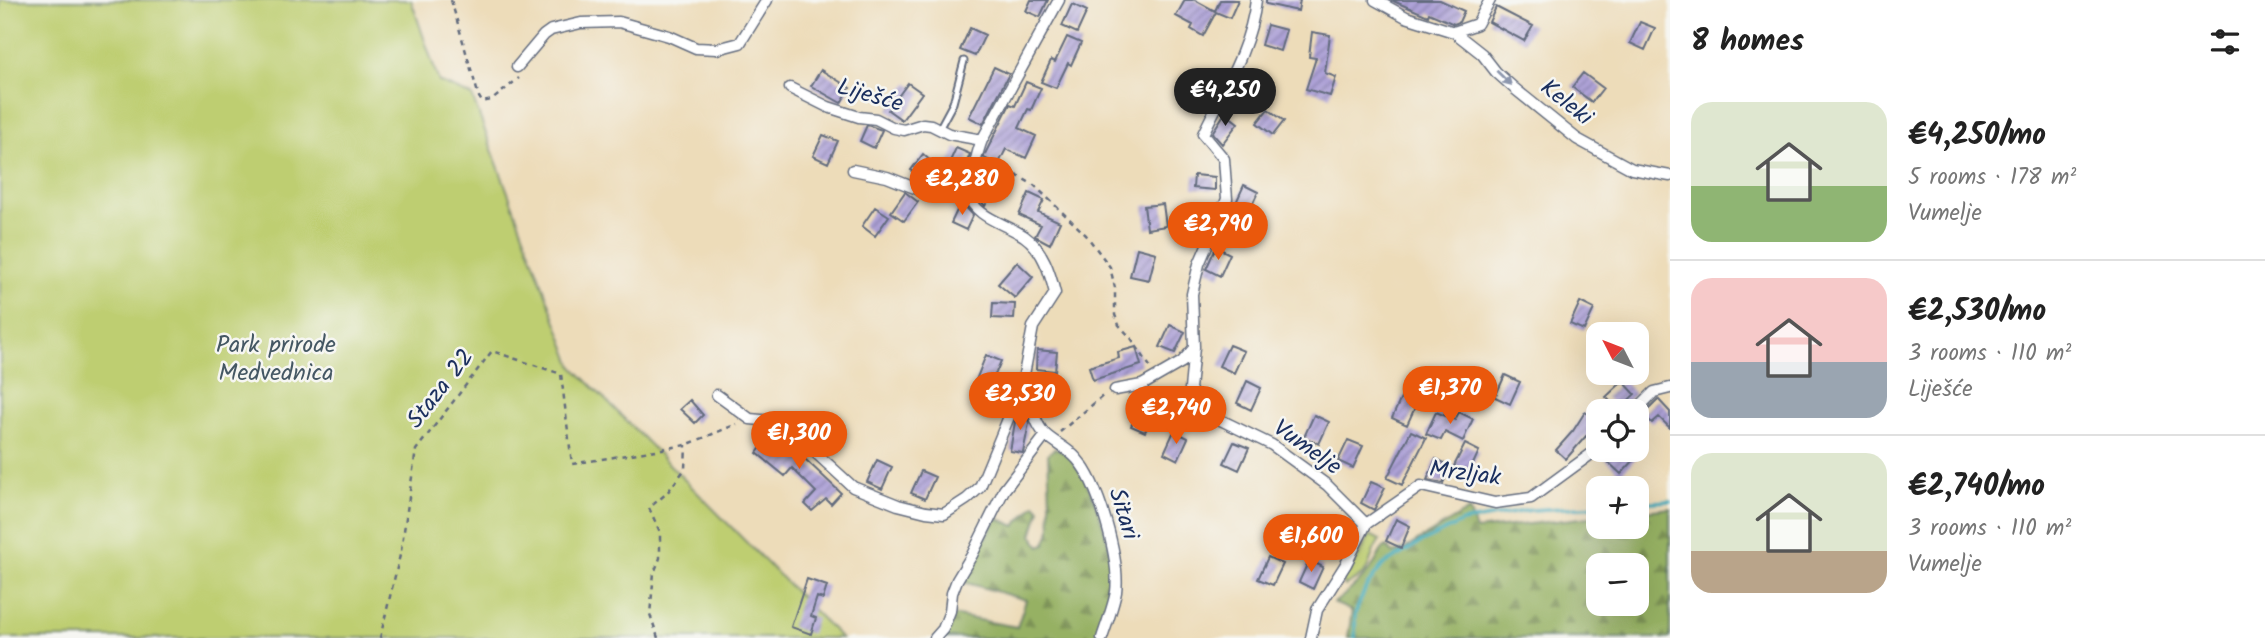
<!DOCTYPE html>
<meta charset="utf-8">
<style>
:root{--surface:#fff;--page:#f2f2f2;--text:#222;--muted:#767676;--line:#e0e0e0;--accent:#ea580c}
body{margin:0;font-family:Kalam,sans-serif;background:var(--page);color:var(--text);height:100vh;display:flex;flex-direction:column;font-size:26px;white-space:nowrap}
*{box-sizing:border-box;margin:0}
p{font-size:23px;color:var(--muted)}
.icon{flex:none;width:38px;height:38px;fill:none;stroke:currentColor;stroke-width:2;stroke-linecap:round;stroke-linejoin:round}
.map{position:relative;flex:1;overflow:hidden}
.details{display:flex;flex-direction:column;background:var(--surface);width:595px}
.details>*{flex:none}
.needle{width:46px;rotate:312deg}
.tools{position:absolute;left:1586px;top:322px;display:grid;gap:14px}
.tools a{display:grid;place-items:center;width:63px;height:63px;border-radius:14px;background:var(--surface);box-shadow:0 7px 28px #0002;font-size:35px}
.price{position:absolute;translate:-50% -60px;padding:0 16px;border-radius:24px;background:var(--accent);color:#fff;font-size:23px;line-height:46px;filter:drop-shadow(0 2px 4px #0008)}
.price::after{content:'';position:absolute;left:50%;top:42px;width:21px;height:16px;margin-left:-10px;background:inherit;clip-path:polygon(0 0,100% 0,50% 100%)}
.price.selected{background:#222;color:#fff}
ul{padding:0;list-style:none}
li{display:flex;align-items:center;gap:21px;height:175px;padding:0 21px}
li+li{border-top:2px solid var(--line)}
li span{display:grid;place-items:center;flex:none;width:196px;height:140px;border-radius:21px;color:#555}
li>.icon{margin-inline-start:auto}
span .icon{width:84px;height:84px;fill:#fffc;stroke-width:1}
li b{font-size:30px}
h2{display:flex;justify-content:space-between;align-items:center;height:84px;padding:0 21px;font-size:30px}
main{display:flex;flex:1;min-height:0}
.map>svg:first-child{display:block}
.forest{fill:url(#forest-firs);stroke:#587060;stroke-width:2;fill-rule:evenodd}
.park{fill:#bece71;stroke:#6c7e68;stroke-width:2}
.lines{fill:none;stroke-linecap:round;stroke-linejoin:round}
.stream{stroke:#3daabc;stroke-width:3.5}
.building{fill:url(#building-hatch)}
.service-casing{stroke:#646c7e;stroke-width:9}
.minor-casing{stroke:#646c7e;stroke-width:13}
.path{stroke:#646c7e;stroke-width:2.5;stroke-dasharray:5 5;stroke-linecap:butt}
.service{stroke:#fff;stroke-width:5}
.minor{stroke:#fff;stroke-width:10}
.oneway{fill:#8d97ae}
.labels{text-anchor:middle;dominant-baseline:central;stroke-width:5;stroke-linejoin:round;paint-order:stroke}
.street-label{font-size:24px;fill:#1b2f5e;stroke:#f6f6f2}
.park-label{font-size:24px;fill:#445763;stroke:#f6f6f2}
</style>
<main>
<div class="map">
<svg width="1670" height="638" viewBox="0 0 1670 638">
<defs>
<pattern id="forest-firs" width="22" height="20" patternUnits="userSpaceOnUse" patternTransform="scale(1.75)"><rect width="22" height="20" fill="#96b163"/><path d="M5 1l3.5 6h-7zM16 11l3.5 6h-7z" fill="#7a9055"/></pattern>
<pattern id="building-hatch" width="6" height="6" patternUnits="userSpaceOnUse" patternTransform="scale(1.75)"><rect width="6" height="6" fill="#aea2d7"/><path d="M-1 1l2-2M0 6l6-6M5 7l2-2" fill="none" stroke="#8d84b2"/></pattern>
</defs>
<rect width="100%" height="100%" fill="#f6f6f2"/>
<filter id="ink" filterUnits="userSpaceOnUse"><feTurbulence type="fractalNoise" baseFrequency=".0143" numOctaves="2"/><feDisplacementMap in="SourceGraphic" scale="14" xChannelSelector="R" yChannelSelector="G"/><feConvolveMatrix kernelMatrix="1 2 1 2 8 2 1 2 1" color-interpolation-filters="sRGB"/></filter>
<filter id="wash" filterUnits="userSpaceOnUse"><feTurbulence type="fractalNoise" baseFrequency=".00686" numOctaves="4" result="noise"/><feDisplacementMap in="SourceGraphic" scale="28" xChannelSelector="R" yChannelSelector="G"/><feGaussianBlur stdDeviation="1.57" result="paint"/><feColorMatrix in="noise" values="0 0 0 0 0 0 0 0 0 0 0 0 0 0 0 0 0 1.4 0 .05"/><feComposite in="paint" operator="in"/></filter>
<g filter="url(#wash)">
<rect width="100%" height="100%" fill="#eddcb9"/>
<path class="forest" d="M1055 448C1085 454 1113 546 1113 575 1113 597 1106 618 1099 638H939L952 615 1017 627 1026 600 960 581 997 518 1015 526 1035 504 1040 509 1032 535 1040 546 1045 544 1051 529 1048 454Z
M1670 508V638H1348L1352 611 1334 603C1349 592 1363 580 1374 564 1379 557 1379 551 1386 546L1393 553 1401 551 1469 510 1476 530 1598 516V527H1636V512ZM1598 565H1636V604H1598Z"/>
<path class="park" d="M0 0H411L439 82 472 96 573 367 841 638H0Z
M1370 535 1380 540C1371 552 1372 561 1365 572 1360 578 1352 582 1345 586L1340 581 1350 571Z"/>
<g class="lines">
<path class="stream" d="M1636 503 1670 501
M1355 638V614L1366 587 1383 565 1416 545 1462 522 1531 510 1598 506"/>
</g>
<g id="blocks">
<path class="building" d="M1031 0H1048L1040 17 1026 11Z
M1185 0H1195L1215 11 1220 0H1238L1230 18 1216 12 1203 36 1191 29 1193 25 1176 16Z
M1266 0H1300L1298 11 1266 4Z
M1391 0H1440L1464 11 1459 22 1454 24 1429 13 1428 16Z
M1072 4 1087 11 1077 33 1062 26Z
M1496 7 1533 26 1524 41 1489 22Z
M1640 22 1655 28 1645 50 1630 43Z
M1267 25 1286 30 1280 51 1261 45Z
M970 28 985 35 975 56 960 50Z
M1312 32 1330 35 1325 73 1336 77 1330 96 1306 89 1316 58 1309 57Z
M1067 37 1081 43 1071 65 1068 63 1056 88 1041 82 1051 60 1055 62Z
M994 67 1009 74 983 124 969 117Z
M821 70 850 88 841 103 811 86Z
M1583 73 1603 88 1592 102 1572 87Z
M1026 82 1041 88 1031 110 1028 109 1019 128 1036 136 1026 158 1006 149 998 165 984 158V156L1010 104 1015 106Z
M908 83 922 93 902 120 888 110Z
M1268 109 1284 121 1273 135 1257 123Z
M1225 113 1238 123 1222 144 1212 133Z
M867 125 882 130 874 148 860 141Z
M823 135 838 141 828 163 813 156Z
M956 148 970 154 961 177 946 170Z
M923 154 938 168 928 182 911 170Z
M1194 175 1215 177V190L1193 188Z
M980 183 994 190 985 206 974 193Z
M1244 185 1258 192 1248 214 1234 207Z
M905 192 918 202 904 221 891 212Z
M1029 193 1044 200 1038 212 1060 222 1050 244 1035 236 1041 225 1019 215Z
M961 202 973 215 966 230 951 223Z
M1163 204 1166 226 1147 229 1144 206Z
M875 207 889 216 875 236 862 226Z
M1216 247 1230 254 1220 276 1206 269Z
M1137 248 1156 253 1149 280 1130 276Z
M1017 262 1033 277 1015 298 998 284Z
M1580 302 1594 309 1584 330 1570 324Z
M993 303 1015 304 1014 319 992 318Z
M1170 325 1185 332 1175 353 1160 347Z
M1229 345 1244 351 1234 373 1219 366Z
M1136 347 1141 365 1093 380 1089 367 1119 358 1118 352Z
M1037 350 1057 352 1055 371 1036 369Z
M986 355 1001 361 988 391 974 385Z
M1505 375 1520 382 1510 404 1495 397Z
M1247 381 1261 388 1251 410 1237 403Z
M1623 381 1635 394 1618 410 1606 397Z
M1402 396 1417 403 1407 425 1392 418Z
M1658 399 1670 412V428L1659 417 1652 423 1643 414Z
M690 400 703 415 695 423 680 409Z
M1141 404 1155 411 1145 432 1131 426Z
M1022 405 1024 406 1029 423 1023 453 1010 451 1015 422Z
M1436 412 1455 420 1459 412 1473 419 1463 441 1445 432 1441 440 1426 434Z
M1585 412 1598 420V426L1589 439 1586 436 1566 459 1556 450 1573 431Z
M814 414 835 433 822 448 805 433 811 426 807 422Z
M1314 415 1329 422 1319 444 1304 437Z
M1174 431 1188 438 1178 460 1164 453Z
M1411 431 1426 438 1402 485 1387 478Z
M770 435 806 460 841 493 831 504 826 499 812 511 805 504 816 492 792 468 785 476 757 453Z
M1348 440 1363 446 1353 468 1338 461Z
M1234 442 1249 448 1239 470 1224 463Z
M1465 444 1479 451 1469 473 1454 466Z
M1615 450H1634L1639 455 1621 474 1605 459Z
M1436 459 1451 466 1443 483 1427 480Z
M877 460 892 467 882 489 867 482Z
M921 471 935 477 925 499 911 493Z
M1371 482 1385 488 1374 510 1361 503Z
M1396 519 1410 526 1401 548 1386 541Z
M1333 523 1351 538 1341 550 1322 536Z
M1268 557 1283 564 1273 585 1258 579Z
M1309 560 1323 567 1313 589 1299 582Z
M807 579 827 586 823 599 817 597 811 616 816 618 811 634 791 627Z"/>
</g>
</g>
<g filter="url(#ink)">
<use href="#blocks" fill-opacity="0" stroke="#646c7e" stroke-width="2"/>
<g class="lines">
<g class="service-casing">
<path id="service" d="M939 129 953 103 964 61
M973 176 992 180"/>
</g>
<g class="minor-casing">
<path id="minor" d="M1256 0C1251 47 1223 92 1203 134L1224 159 1227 199 1199 264 1192 294 1194 347 1190 389 1202 411 1272 445 1327 485 1366 524
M1375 0 1406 17 1454 32 1477 24 1490 0
M1454 32 1482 54 1496 72 1515 89 1577 139 1632 169 1670 176
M517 67 544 35 551 30 581 23 619 22 669 36 696 48 717 49 740 43 767 0
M790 88 828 107 859 117 876 119 894 128 904 130 923 124 931 125 949 134 982 140
M853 170 887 177 925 192 965 191
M1022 385 1026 388C1031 402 1034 422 1044 433 1054 443 1068 448 1077 459 1099 484 1120 559 1116 592 1113 607 1107 623 1102 638
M1115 390 1142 385 1182 362 1194 348
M717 395 750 419 773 421 793 432 853 487 898 505 926 512 944 514 967 499 980 487 1022 385 1033 327 1055 293C1050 273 1043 249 1024 236 1001 221 978 220 965 191 975 173 975 157 982 140L1059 0
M1635 411 1654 392 1670 388
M935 638 943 629 950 611 952 593 957 580 972 555 1004 490 1046 435
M1311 638 1317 610 1346 564 1366 524 1421 486 1495 503 1531 498 1598 449"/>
</g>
<path class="path" d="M451 0 479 97 482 102 492 100 519 78
M999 174 1005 169 1034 185 1086 235 1110 267 1115 288V315L1119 325 1131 338 1151 368
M1060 432 1105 394
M380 638 401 551 416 450 492 351 561 374 572 464 686 445 737 424
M658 638 650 614 654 573 660 558V532L649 508 667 493 685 469 686 445"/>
<use href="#service" class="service"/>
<use href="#minor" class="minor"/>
</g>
<defs><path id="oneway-solid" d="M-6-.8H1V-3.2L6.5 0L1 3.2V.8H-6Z" transform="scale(1.75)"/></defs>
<use class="oneway" href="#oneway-solid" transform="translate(1504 78) rotate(44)"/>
</g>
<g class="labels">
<g class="street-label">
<text transform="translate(870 96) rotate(16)">Liješće</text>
<text transform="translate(1566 103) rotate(38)">Keleki</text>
<text transform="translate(441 389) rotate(-52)">Staza 22</text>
<text transform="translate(1307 448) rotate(35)">Vumelje</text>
<text transform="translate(1465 474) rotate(7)">Mrzljak</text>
<text transform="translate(1123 514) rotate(73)">Sitari</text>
</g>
<g class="park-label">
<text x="276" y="345">Park prirode<tspan x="276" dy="28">Medvednica</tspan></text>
</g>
</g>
</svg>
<div class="tools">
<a><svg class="needle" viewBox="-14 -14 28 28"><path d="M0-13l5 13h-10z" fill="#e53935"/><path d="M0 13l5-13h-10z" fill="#767676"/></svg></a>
<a><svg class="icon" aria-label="locate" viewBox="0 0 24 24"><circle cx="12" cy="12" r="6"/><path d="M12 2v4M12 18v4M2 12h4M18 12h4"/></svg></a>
<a>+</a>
<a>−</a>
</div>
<b class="price selected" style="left:1225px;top:128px">€4,250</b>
<b class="price" style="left:962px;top:217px">€2,280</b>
<b class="price" style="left:1218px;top:262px">€2,790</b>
<b class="price" style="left:1450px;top:426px">€1,370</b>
<b class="price" style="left:1020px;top:432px">€2,530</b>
<b class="price" style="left:1176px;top:446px">€2,740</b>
<b class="price" style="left:799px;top:471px">€1,300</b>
<b class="price" style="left:1311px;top:574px">€1,600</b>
</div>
<section class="details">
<h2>8 homes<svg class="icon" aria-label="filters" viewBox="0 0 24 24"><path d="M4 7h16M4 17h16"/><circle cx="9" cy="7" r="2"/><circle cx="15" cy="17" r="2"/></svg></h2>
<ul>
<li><span style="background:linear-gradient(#dfe7d0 60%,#8fb573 0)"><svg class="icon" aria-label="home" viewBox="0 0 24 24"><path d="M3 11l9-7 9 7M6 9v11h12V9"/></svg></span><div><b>€4,250/mo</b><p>5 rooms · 178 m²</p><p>Vumelje</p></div></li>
<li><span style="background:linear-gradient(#f6c9c9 60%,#9aa5b1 0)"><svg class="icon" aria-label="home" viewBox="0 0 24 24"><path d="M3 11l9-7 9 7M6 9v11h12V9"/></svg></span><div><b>€2,530/mo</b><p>3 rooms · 110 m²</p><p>Liješće</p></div></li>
<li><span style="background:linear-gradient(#dfe7d0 70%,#b9a48a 0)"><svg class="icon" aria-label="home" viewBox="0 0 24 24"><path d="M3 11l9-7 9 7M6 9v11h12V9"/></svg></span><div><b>€2,740/mo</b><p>3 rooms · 110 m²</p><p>Vumelje</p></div></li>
</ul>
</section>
</main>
